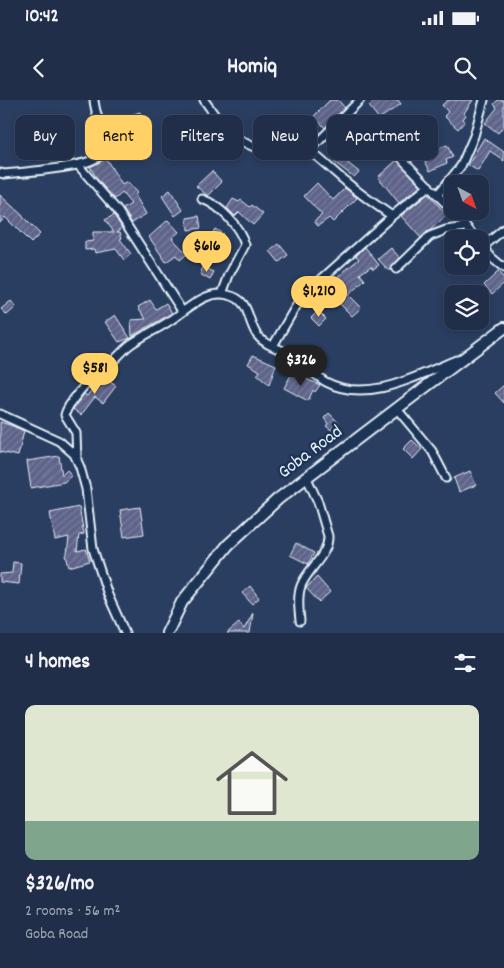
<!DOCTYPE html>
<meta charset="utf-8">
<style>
:root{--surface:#202e49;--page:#283650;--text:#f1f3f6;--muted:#a2a8b4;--line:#3d4a61;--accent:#ffd166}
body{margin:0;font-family:Dekko,sans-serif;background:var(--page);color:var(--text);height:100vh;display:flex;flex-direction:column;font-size:19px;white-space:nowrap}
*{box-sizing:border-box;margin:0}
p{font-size:16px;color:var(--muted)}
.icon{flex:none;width:28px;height:28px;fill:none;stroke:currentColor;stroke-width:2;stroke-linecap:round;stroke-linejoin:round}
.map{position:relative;height:533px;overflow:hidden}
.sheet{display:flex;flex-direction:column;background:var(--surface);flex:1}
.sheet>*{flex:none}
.banner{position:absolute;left:15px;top:15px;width:475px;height:45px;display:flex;gap:10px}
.needle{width:32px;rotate:139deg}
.controls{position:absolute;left:444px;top:75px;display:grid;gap:10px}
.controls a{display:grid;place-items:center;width:45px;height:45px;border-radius:10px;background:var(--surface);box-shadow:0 2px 8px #0003,0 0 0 1px var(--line);font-size:25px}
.price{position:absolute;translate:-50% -42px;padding:0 11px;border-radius:18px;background:var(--accent);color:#111;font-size:16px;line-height:32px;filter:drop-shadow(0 1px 2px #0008)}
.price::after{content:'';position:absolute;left:50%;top:30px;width:15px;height:11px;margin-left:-8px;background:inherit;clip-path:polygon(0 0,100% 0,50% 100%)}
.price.on{background:#222;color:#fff}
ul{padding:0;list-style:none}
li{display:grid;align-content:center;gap:10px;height:265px;padding:0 25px}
li span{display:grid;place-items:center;height:155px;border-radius:10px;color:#555}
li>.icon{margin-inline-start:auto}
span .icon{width:90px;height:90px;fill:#fffc;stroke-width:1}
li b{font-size:21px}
h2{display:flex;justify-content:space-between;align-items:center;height:60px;padding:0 25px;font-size:21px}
.tag{padding:0 18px;border-radius:10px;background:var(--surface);box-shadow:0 2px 8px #0003,0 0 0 1px var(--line);font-size:18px;line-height:45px}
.tag.on{background:var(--accent);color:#111}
.status{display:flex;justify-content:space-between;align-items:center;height:35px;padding:0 25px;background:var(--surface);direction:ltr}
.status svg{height:14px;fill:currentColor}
header{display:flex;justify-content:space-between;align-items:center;height:65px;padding:0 25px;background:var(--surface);font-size:22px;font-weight:700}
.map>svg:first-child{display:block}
.building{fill:url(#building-hatch);stroke:#e8f1f8}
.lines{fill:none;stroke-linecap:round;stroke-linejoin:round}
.minor-casing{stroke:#e8f1f8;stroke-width:11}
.secondary-casing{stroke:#e8f1f8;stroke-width:14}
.minor{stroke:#1d3557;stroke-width:7}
.secondary{stroke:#1d3557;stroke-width:10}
.labels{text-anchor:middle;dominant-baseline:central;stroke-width:5;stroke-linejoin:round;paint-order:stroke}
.street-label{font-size:19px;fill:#e8f1f8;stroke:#1d3557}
</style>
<div class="status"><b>10:42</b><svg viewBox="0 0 49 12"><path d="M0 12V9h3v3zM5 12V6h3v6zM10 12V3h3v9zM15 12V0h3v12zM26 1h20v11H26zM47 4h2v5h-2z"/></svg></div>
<header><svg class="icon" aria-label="back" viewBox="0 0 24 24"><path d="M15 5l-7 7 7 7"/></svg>Homiq<svg class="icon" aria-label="search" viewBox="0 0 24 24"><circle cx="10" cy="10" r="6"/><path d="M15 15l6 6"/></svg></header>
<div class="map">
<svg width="504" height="533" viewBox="0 0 504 533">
<defs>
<pattern id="building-hatch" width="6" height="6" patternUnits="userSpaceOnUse" patternTransform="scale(1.25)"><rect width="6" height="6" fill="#5e648a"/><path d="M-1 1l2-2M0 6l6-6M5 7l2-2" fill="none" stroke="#757b9b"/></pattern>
</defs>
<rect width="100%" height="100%" fill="#2a3e61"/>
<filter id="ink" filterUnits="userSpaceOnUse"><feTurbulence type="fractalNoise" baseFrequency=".02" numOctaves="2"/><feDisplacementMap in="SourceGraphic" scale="10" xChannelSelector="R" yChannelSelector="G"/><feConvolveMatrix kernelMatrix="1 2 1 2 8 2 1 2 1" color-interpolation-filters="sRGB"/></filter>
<g filter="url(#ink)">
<path class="building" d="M330 0H338L345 8 325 28 314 16Z
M376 0H398L401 4 379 19 369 6Z
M448 0H473L464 13 466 15 463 19 465 21 458 29 444 16 448 12 442 5Z
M498 0H504V25L498 33 485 23 497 8 494 4Z
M140 12 143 22 125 28 121 18Z
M484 38 504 52V61L490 51 478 71 468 65Z
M437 44 439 48 447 45 453 57 446 60 447 63 430 71 423 57 428 55 426 49Z
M339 56 359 72 354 77 334 62Z
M105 57 122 85 127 82 137 93 135 95 146 114 132 123 123 109 131 104 122 93 115 99 99 82 90 67 102 61Z
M397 60 421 86 399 103 378 77Z
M212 71 222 82 208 96 196 86Z
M317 83 333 100 345 88 357 98 333 122 329 118 318 126 314 121 322 115 304 96Z
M170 90 183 110 175 116 162 96Z
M428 94 447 115 421 138 401 116Z
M0 95 23 116V117L40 134 31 143 5 117 0 123Z
M233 99 239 102 241 100 250 107 252 105 263 114 253 125 239 112 235 116 227 108Z
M114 115 122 128 117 132H120L122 138 120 139 131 154 124 160 116 149 95 153 94 149 85 150V142L93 141V132H114L105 120Z
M199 116 201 128 188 130 187 118Z
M168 120 179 132 172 138 187 154 180 160 176 155 166 162 149 137Z
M215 129 223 134 218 144 209 139Z
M279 144 288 155 279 162 270 151Z
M365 147 379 165 373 169 371 166 360 174 365 180 348 195 361 208 352 216 338 202 343 197 331 182 359 159 356 156Z
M391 148 400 158 389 171 378 159Z
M203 167 214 172 210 180 200 174Z
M498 172 504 178V183L492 194 484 185Z
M150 200 156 209 166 203 172 213 132 236 131 220 146 219 138 207Z
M11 201 16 207 7 215 1 209Z
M318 211 326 219 319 226 311 218Z
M115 215 130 238 119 242 105 222Z
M253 255 276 265 269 285 257 275 260 271 248 264Z
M292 273 320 285 315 292 313 290 308 301 284 288Z
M102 276 116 286 103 303 95 297 81 315 73 309 84 294 87 296Z
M504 285V303L495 293Z
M329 313 339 323 333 331 326 326 328 324 324 318Z
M0 322 10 325 24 331 18 356 0 352Z
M412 340 422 349 413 359 403 349Z
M59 356 62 375 67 370 72 375 64 382 31 388 27 361Z
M470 371 476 385 459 392 454 378Z
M79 407 84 434 79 435 77 451 86 449 90 461 69 467 66 455 67 454 69 437 55 440 50 413Z
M140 407 144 434 124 437 120 410Z
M296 443 314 453 308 464 290 455Z
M13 462 21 463 19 484 0 482V474L12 473Z
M317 477 330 492 319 502 306 488Z
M250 486 259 498 252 504 242 493Z
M253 513 250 533H227L239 523 244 529Z"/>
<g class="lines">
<g class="minor-casing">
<path id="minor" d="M204 0C221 23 225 35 254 47 264 45 275 34 286 36 301 39 332 71 345 81 360 94 376 105 392 116
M309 51 360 0
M403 60 452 110
M78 65 117 110 182 211
M0 73 5 74C24 72 87 68 99 56 101 53 103 49 103 45 104 32 95 14 94 0
M438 94 461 66 474 36 484 0
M202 99C220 105 240 127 245 145L229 175 222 194
M454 111 476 139
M480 144 492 158 504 168
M483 147 504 129
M396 169 430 136 446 130 466 127
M273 246 295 208 307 192 392 116 429 86
M397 309 432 351 446 378
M0 314 59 341 74 354 80 367 86 389 93 449 108 495 125 533
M77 360 76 333 65 315C67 304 88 281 97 273 103 268 110 265 115 259 121 254 125 248 131 244 144 235 158 229 171 220 187 210 206 189 228 195 251 200 246 219 257 235 266 247 284 249 296 258 306 265 315 276 326 282 367 304 417 276 456 260
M300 521C299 510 297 497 301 486 308 468 329 455 328 436L318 402 307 378"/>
</g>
<g class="secondary-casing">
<path id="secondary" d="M167 533 182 502 228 445 278 399 424 288 504 228"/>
</g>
<use href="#minor" class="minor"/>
<use href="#secondary" class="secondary"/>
</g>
</g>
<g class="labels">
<g class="street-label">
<text transform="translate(311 353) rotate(-37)">Goba Road</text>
</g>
</g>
</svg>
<div class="controls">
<a><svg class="needle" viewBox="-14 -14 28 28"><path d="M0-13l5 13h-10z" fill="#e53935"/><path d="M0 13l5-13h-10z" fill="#a2a8b4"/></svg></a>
<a><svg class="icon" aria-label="locate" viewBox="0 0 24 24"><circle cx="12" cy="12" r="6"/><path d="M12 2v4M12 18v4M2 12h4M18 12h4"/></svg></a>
<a><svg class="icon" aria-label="layers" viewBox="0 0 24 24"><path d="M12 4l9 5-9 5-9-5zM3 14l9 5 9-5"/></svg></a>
</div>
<b class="price" style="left:207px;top:173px">$616</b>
<b class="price" style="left:319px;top:218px">$1,210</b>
<b class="price on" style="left:301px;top:287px">$326</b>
<b class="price" style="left:95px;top:295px">$581</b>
<div class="banner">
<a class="tag">Buy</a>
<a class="tag on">Rent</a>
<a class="tag">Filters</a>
<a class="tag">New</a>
<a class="tag">Apartment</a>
</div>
</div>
<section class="sheet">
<h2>4 homes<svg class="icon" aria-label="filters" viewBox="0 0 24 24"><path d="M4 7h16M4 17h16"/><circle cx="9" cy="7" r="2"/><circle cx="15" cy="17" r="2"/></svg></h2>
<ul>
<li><span style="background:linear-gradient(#dfe7d0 75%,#7fa58c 0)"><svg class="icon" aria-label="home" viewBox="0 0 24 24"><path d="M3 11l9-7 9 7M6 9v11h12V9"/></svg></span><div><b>$326/mo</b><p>2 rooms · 56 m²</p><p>Goba Road</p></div></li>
</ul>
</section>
